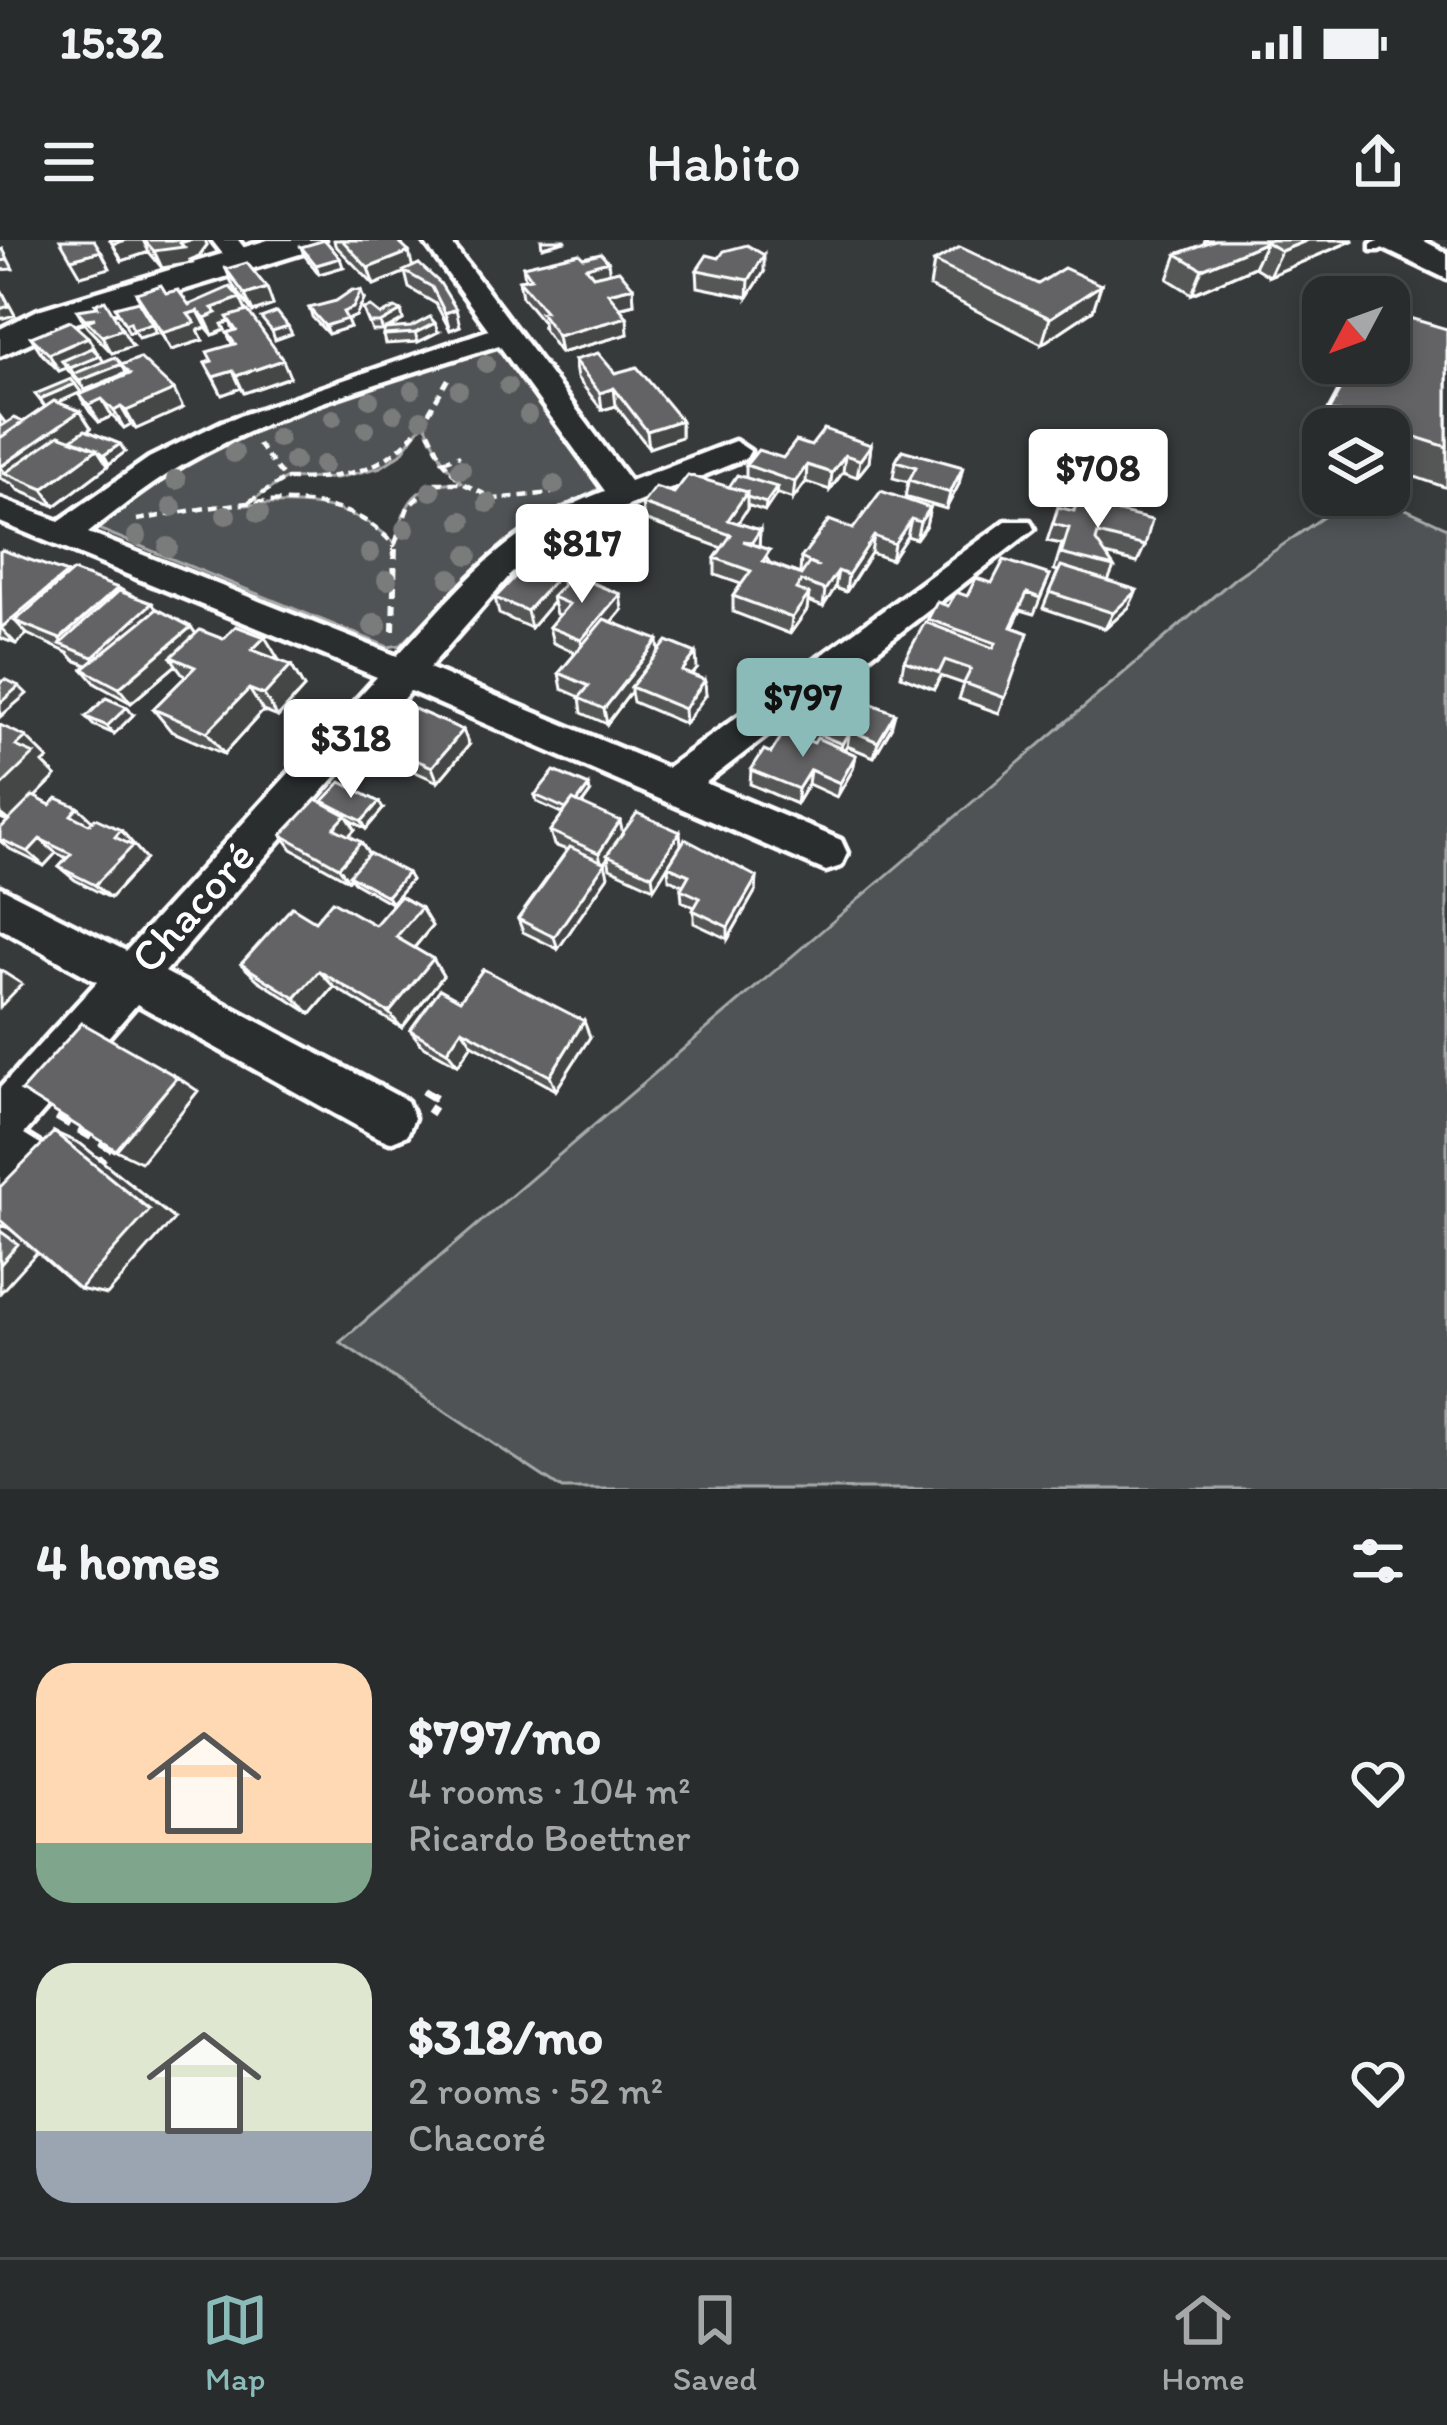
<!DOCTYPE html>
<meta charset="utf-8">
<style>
:root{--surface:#292c2c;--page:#313434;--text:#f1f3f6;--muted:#a5a7a9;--line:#454848;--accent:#8bbbb9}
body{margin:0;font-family:Itim,sans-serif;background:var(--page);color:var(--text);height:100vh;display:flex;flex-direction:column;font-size:45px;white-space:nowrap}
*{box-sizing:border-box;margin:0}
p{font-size:39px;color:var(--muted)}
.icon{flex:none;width:66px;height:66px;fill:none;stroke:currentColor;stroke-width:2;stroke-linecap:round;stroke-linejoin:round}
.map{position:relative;height:1249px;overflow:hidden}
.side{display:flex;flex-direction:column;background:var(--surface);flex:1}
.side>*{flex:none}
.needle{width:78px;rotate:229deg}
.buttons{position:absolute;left:1302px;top:36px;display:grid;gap:24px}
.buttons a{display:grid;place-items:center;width:108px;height:108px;border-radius:24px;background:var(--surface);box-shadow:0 6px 18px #0003,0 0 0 3px var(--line);font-size:60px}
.price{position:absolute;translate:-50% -102px;padding:0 27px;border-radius:12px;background:#fff;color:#222;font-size:39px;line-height:78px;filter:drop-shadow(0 3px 6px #0008)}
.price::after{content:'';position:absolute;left:50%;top:72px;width:36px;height:27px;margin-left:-18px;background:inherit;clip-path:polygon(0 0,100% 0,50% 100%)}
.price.current{background:var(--accent);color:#111}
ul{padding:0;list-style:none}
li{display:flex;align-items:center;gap:36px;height:300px;padding:0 36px}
li span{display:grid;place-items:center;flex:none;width:336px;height:240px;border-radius:36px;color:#555}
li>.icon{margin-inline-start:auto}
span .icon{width:144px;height:144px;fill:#fffc;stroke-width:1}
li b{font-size:51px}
h2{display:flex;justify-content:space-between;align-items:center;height:144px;padding:0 36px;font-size:51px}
.status{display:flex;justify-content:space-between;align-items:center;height:84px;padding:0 60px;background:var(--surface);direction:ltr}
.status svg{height:33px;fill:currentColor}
header{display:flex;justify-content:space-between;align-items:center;height:156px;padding:0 36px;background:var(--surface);font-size:54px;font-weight:600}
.dock{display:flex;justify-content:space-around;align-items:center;height:168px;border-top:3px solid var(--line);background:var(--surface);font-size:33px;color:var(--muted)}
.dock a{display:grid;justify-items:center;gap:6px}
.dock .current{color:var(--accent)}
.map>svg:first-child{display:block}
.green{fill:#505354;stroke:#a8a9aa;stroke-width:3;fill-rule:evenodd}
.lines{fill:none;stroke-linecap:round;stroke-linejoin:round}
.lane-casing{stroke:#fff;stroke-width:9}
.street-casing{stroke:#fff;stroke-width:9}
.secondary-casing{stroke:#fff;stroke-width:9}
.path-far2{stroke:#fff;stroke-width:4.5;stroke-dasharray:9 6;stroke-linecap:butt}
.path-far1{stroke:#fff;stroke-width:6;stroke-dasharray:10 8;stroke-linecap:butt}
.path{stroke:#fff;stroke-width:8;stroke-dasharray:15 10;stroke-linecap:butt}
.lane{fill:#2a2d2e;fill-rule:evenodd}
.street{fill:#2a2d2e;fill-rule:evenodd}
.secondary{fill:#2a2d2e;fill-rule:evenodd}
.tree{fill:#7a7c7c}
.wall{fill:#555657;stroke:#fff;stroke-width:3}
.shaded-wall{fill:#454647;stroke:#fff;stroke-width:3}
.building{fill:#636465;stroke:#fff;stroke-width:3}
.labels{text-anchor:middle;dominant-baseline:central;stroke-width:9;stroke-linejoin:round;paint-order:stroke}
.street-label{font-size:45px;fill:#fff;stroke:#2a2d2e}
</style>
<div class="status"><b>15:32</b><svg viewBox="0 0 49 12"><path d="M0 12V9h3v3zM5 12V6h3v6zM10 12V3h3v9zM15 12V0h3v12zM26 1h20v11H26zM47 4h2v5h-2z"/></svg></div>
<header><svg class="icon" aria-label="menu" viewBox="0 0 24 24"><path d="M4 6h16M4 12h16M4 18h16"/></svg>Habito<svg class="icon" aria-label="share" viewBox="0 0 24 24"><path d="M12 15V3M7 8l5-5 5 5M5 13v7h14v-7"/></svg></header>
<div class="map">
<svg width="1447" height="1249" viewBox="0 0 1447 1249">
<rect width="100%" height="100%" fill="#373a3b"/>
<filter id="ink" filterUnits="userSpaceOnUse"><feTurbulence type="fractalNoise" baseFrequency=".00833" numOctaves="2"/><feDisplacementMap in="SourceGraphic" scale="24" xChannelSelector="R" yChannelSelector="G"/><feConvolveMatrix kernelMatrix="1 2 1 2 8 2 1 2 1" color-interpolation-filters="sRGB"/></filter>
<g filter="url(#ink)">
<path class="green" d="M496 108 502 110 600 248 505 302 401 405 388 407 98 289 97 284C119 268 141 249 165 235 265 173 385 144 496 108ZM424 182 443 221 461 242C414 242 406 261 395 303 351 261 304 262 245 265L285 239 337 238 381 227 401 214Z
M1355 255H1375L1447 288V1249H562L340 1102 1235 338Z"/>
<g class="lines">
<g class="lane-casing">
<path id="lane" d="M1382 0H1399L1379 10H1371V4Z"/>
</g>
<g class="street-casing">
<path id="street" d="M212 0H238L252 18 239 26 230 23Z
M423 0H449L630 241 735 201 750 211 746 218 574 288 511 334 429 428 667 528 1006 281H1030L1034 289 705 543 841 600 847 613 841 626 826 631 410 451 165 732 407 861 414 878 407 895 390 902 373 895 137 764 24 894 58 915 65 933C53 961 28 988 0 1000V848L97 742 0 688V647L126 711 377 437 0 282V259L59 281 149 218 222 182 489 90ZM499 105 605 251C504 290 468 339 397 416L88 293C120 268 151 243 186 223 283 168 394 139 499 105Z"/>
</g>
<g class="secondary-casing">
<path id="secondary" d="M268 0H324L319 8 66 86 0 116V89L38 70Z
M1377 0H1422L1447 13V39L1382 8Z"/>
</g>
<path class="path-far2" d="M448 139 424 181 443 221 460 241
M258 204 285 239C345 239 388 232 424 181
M443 221 460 215
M249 262 285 239
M137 280C213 268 339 234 395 307
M395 304 408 267 434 243H462L494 259 552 253"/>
<path class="path-far1" d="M393 391 395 304"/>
<path class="path" d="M423 851 438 860 429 874
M57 877 112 909 98 923"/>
<use href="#lane" class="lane"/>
<use href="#street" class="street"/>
<use href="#secondary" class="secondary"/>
</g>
<g class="tree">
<circle cx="486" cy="124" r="9"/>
<circle cx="508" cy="146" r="9"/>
<circle cx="412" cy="150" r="9"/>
<circle cx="459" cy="150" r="9"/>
<circle cx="370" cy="160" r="9"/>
<circle cx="394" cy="174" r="9"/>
<circle cx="528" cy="175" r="9"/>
<circle cx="333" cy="178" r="9"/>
<circle cx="421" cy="179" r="9"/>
<circle cx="366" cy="189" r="9"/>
<circle cx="278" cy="198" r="10"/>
<circle cx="234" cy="213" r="10"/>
<circle cx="294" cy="221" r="10"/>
<circle cx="323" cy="225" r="10"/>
<circle cx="461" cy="229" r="10"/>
<circle cx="176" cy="240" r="10"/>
<circle cx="554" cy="245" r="10"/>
<circle cx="431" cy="251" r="10"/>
<circle cx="488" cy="263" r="10"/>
<circle cx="172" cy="267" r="10"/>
<circle cx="259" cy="273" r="10"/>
<circle cx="226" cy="275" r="10"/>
<circle cx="462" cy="281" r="10"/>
<circle cx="405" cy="289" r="10"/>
<circle cx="137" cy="296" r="10"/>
<circle cx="168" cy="307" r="10"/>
<circle cx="370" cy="313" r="10"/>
<circle cx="468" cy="315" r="10"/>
<circle cx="450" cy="338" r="10"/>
<circle cx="387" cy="340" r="10"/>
<circle cx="375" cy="385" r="12"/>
</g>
<path class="wall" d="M110 0H205L207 5 199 16 190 20 192 23 162 28 149 12 122 21Z
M334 0H400L413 27 419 24 460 86 450 90 436 64 409 48 405 32 374 45 335 5Z
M1205 0H1354L1269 36 1254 27 1192 54 1168 39 1177 14 1203 5Z
M301 7 343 27 319 34 304 15Z
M3 9 13 29 0 30V10Z
M583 17 633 47 634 64 619 68 628 94 560 113 543 89 542 81 522 57 519 40 525 39 523 26Z
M934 22 1038 44 1101 45 1093 70 1042 104 930 47Z
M226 29 267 48 273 65 253 72 233 46Z
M697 30 764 32 748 57 698 47Z
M136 53H166L189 65 246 71 290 137 244 153 241 148 222 155 205 123 211 121 232 104 227 93 234 91 230 82 222 84 225 90 213 95 207 88 198 90 203 100 171 110Z
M364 60 356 76 347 80 350 87 328 94 312 77 309 68Z
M363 69 381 75 401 71 403 80 387 89 438 92 418 102 385 104 383 95 384 91H372Z
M77 70 132 106 112 113 87 87Z
M1447 89V248L1389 228V189H1323V206L1311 202 1353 123H1389Z
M31 97 98 113 104 122 123 125 183 168 136 189 131 184 124 188 112 176 99 182 90 172 79 155 127 135 126 133 85 150 66 128 59 131 42 114Z
M574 120 615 133 681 180V197L649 208 616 166 602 170 577 138Z
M81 152 58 162 91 188 87 191 120 204 125 212 109 224 106 223 108 226 55 266 18 250 13 244 0 238V176L6 184 23 182 45 167 35 154Z
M871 205 869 222 857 237 843 232 830 250 806 242 793 259 776 253 765 271 747 265V269L737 283 760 290 759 307 770 323 800 334 801 318 853 289 930 268 926 285 916 299 907 296 891 320 871 313 846 352 835 348 823 367 808 361 807 370 790 394 733 372V356L741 344 715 335V318L722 308 644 280 642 264 674 253 729 247 746 238V225L783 218 811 206Z
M902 210 959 244 946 269 905 257 908 242 893 238 896 221Z
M1058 267 1145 306 1137 323 1106 315 1114 327 1108 341 1129 367 1105 389 1043 368 1058 331 1054 330 1062 304 1047 301Z
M553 300 601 307 573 324 555 309Z
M0 312 67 333 69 335 118 348 191 387 196 394 291 425 304 448 278 477 263 471 224 514 171 491 153 469 185 437 176 425 131 463 96 444 83 429 87 425 74 420 68 413 27 394 16 404 0 398Z
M1050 335 1034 374 1021 370 1013 387 1028 393 999 473 959 459 964 444 941 436 934 449 901 436 904 421 928 379 948 366 992 343Z
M563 346 622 370 612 382 659 412 697 429 692 434 706 455 685 484 633 462 631 452 607 484 582 473 580 457 562 449 559 433 576 413 553 403 549 387 559 375 556 374 553 362 531 388 499 374 495 358Z
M133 475 114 494 93 485 86 477Z
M0 485 48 519 43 523 56 536 35 557 50 565 121 590 146 619 110 658 75 640 59 627 67 618 56 613 44 626 10 609 0 601V589L8 581 0 578Z
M891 488 874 517 847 506 845 510 856 515 853 529 837 557 808 544 796 564 750 544 751 530 771 513 806 493V489Z
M363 497 469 505 438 542 371 512Z
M590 553 582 564 622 593 681 605 654 648 610 628 608 617 604 623 608 636 558 709 523 692 518 679 567 610 554 605 550 591 563 574 537 562 535 555Z
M325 564 383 569 366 589 349 579 355 589 349 596 368 614 407 633 411 640 391 663 354 642 350 637 348 640 292 609 282 595Z
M668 626 757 637 756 650 728 699 694 683V667L682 661 681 649 683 645 669 639Z
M421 668 432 686 414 708 433 719 443 736 402 788 334 747 311 774 258 740 241 724 315 681 375 685Z
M460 760 590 797 556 850 472 804 458 825 422 805 410 790Z"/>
<path class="shaded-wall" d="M126 0H143L149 12 122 21 113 4Z
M160 0H205L207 5 199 16 190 20 192 23 162 28 154 11Z
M541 0H565V1L542 7Z
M1308 0H1354L1269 36 1281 11Z
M1266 2 1254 27 1192 54 1202 29Z
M101 11 110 28 81 36 71 19Z
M409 12 413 29 374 45 368 28Z
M764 15V32L748 57 749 40Z
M340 18 343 27 319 34 316 25Z
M608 21 610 38 588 44 586 27Z
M1101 45 1093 70 1042 104 1050 78Z
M633 47 634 64 609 70 608 53Z
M267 48 273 65 253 72 245 55Z
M361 51 364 60 356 76 347 80 350 87 328 94 325 86 343 72Z
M3 53 15 75 0 79V69Z
M240 58 248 75 222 84 225 90 213 95 205 78 212 68Z
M456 69 460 86 450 90 445 73Z
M198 71 207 88 198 90 203 100 171 110 162 93 188 74Z
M401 71 403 80 383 91 380 83Z
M627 77 628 94 560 113 557 96Z
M130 82 152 84 156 93 138 98 134 91 129 93 125 84Z
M435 83 438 92 418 102 415 93Z
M288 86 292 94 275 100 272 91Z
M122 89 132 106 112 113 102 96Z
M88 97 98 114 62 121 66 128 59 131 49 114Z
M100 116 105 124 76 137 70 128Z
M283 120 290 137 244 153 236 136Z
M122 124 126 133 85 150 79 141Z
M233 131 241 148 222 155 213 137Z
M75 144 81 152 46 168 40 159Z
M614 148 616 166 602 170 600 153Z
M174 150 183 168 136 189 126 171Z
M102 159 112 176 99 182 89 165Z
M121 167 131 184 124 188 114 171Z
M80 171 91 188 20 239 5 233 1 227Z
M681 180V197L649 208 647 191Z
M120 204 125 212 109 224 104 215Z
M871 205 869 222 857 237 860 220Z
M97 209 108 226 55 266 43 249Z
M845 215 843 232 830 250 832 233Z
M807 225 806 242 793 259 795 242Z
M963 227 959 244 946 269 950 253Z
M777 247 776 255 765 271 766 263Z
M747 252V269L730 295 728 280Z
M930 268 926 285 916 299 920 282Z
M911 279 907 296 891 320 894 304Z
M760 290 759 307 752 318V302Z
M874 296 871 313 846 352 848 335Z
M600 298 601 307 573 324 571 315Z
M838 331 835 348 823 367 825 350Z
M67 333 80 349 15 381 27 394 16 404 1 388Z
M560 334 564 351 552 357 553 362 531 388 527 371Z
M118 348 130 365 66 406 60 399Z
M1137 350 1129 367 1105 389 1113 373Z
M620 354 622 370 583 416 581 400Z
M809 354 807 370 790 394 792 378Z
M152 363 163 379 106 433 93 417Z
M191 387 202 403 171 417 176 425 131 463 119 448Z
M265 397 279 420 252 410Z
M658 400 659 416 631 447V452L607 484 604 469Z
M696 413 697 429 683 446 682 431Z
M291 425 304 448 278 477 264 455Z
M705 440 706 455 685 484 684 469Z
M19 446 27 454 0 477V463Z
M249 449 263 471 224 514 207 492Z
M127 467 133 475 114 494 107 486Z
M895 473 891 488 874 517 878 502Z
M463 490 469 505 438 542 432 527Z
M850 490 847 506 839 519 842 504Z
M26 497 48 519 43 523 56 536 10 582 0 574V547L16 506Z
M856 515 853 529 837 557 840 543Z
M810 530 808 544 796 564 798 549Z
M589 546 590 553 572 578 571 571Z
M379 562 383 569 366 589 362 581Z
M78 567 93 581 86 589 71 575Z
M346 575 355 589 343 602 334 588Z
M620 581 623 595 602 626 599 613Z
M121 590 146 619 110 658 95 645 115 597Z
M680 592 681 605 654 648 652 635Z
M40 599 56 613 44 626 28 612Z
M361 602 370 616 348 640 339 627Z
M605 623 608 636 558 709 554 697Z
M407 633 411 640 391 663 387 656Z
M757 637 756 650 728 699V687Z
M421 668 432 686 408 715 396 697Z
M433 719 443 736 402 788 389 773Z
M0 730 22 744 0 767Z
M319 731 334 747 311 774 295 758Z
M584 781 590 797 556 850 550 836Z
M462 789 472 804 458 825 447 811Z
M177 837 198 851 141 922 116 910Z
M54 892 81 904 174 979 107 1055 79 1049Z
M0 985 9 988 39 1010 0 1053Z"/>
<path class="building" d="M60 0H94L101 11 71 19Z
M144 0H190L180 3 184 7 154 11Z
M325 0 340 18 316 25 301 7Z
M342 0H396L409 12 368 28Z
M1215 0H1308L1281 11 1266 2 1202 29 1177 14Z
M747 5 764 15 749 40 697 30 707 15 719 18 724 11Z
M960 7 1038 44 1064 28 1101 45 1050 78 934 22Z
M3 9 8 20 0 21V10Z
M579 13 583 17 601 13 608 21 586 27 593 36 619 30 633 47 608 53 627 77 557 96 540 72 545 71 519 40 531 38 523 26Z
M247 23 267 48 245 55 226 29Z
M419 24 440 43 456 69 445 73 432 47 404 31Z
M161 45 166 53 178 50 189 65 230 47 240 58 212 68 217 73 205 78 198 71 188 74 195 83 162 93 136 53Z
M352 50 361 51 353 68 343 72 347 79 325 86 309 68 336 61Z
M3 53 9 66 0 69V54Z
M105 60 122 89 102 96 87 81 95 78 85 79 77 70 98 67 95 64Z
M138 61 152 84 133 90 130 82 125 84 115 67Z
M371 67 381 75 395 68 401 71 380 83H369L363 69Z
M248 71 283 120 236 136 233 131 213 137 205 123 212 121 207 112 235 104 227 93 236 90 227 77Z
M277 72 288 86 272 91 261 78Z
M1389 72 1447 89V207L1330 170 1355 123H1389Z
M430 77 435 83 415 93 383 95 385 89 411 87Z
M70 81 88 97 49 114 31 97Z
M92 108 100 116 70 128 62 121Z
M598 113 615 133 637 127 681 180 647 191 614 148 600 153 574 120Z
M115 117 122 124 79 141 73 134Z
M140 118 174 150 126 171 121 167 114 171 102 159 89 165 79 155 130 134 121 125Z
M71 139 75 144 40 159 35 154Z
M54 161 80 171 0 227V198Z
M14 178 23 182 0 198V187Z
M824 189 871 205 860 220 845 215 832 233 807 225 795 242 746 225 758 210 783 218 796 201 811 206Z
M85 190 120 204 104 215 97 209 72 199Z
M59 195 97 209 43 249 5 233Z
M902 210 963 227 950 253 909 240 916 227 896 221Z
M688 235 747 252 728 280 760 290 752 302 743 301 770 310 763 321 801 335 809 323 819 327 801 318 829 280 853 289 881 251 930 268 920 282 911 279 894 304 874 296 848 335 838 331 825 350 801 341 796 349 809 354 792 378 733 356 751 331 715 318 731 295 642 264 655 247 674 253Z
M737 235 777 247 766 263 747 257V252L729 247Z
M1077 262 1152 280 1145 306 1098 294 1096 301 1114 327 1061 314 1069 288 1053 284 1058 267 1074 271Z
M582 284 600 298 571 315 553 300Z
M2 310 67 333 1 388 0 312Z
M1004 320 1050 335 1040 358 1027 353 1011 387 1028 393 1005 458 964 443 971 429 945 420 939 433 904 421 925 382 993 408 996 403 928 379 937 362 948 366 956 352 967 356 976 338 992 343Z
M529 322 560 334 527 371 495 358Z
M1061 326 1137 350 1113 373 1049 352Z
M73 331 118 348 60 399 15 381Z
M572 335 620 354 581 400 549 387 569 364 552 357Z
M119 351 152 363 93 417 60 404Z
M157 369 191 387 119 448 83 429Z
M604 379 658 400 604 469 579 458 589 446 559 433Z
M236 386 265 397 252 410 291 425 264 455 249 449 207 492 153 469 195 427 171 417 200 390 223 399Z
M667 401 696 413 682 431 705 440 684 469 631 447Z
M5 439 19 446 0 463V444Z
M832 448 895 473 878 502 850 490 842 504 806 489Z
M106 458 127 467 107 486 86 477Z
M396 461 463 490 432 527 363 497Z
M0 485 26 497 16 506 34 514 0 547Z
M788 486 809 494 806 500 814 503 817 498 856 515 840 543 810 530 798 549 751 530 764 510 771 513Z
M554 531 589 546 577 562 573 560 566 569 535 555Z
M341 542 379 562 362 581 323 561Z
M33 556 50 565 57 558 78 567 71 575 89 584 95 578 121 590 115 597 133 606 95 645 59 627 71 614 40 599 28 612 0 599V589Z
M316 559 346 575 334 588 361 602 339 627 282 595Z
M573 560 620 581 599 613 550 591Z
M637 573 680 592 652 635 607 615Z
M685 599 757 637 728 687 693 670 700 658 681 649 689 635 668 626Z
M570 607 605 623 554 697 518 679Z
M369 613 407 633 387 656 349 635Z
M400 656 421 668 396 697 433 719 389 773 319 731 295 758 241 724 292 667 315 681 332 661 375 685Z
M483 729 584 781 550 836 462 789 447 811 410 790 440 749 460 760Z
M82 783 177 837 116 910 21 851Z
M54 892 150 970 79 1049 0 980V947Z
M0 991 18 1004 0 1025Z"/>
</g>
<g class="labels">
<g class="street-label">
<text transform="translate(192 666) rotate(-48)">Chacoré</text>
</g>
</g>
</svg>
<div class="buttons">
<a><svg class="needle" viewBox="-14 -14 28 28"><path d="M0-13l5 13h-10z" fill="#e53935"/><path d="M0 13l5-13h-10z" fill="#a5a7a9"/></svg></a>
<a><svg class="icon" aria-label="layers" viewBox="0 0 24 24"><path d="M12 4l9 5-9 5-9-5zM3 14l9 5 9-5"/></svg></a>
</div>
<b class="price" style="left:1098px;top:291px">$708</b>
<b class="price" style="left:582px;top:366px">$817</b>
<b class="price current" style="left:803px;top:520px">$797</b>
<b class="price" style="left:351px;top:561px">$318</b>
</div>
<section class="side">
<h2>4 homes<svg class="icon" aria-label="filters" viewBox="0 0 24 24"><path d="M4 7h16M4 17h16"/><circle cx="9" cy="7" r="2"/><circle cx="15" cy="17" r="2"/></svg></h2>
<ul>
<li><span style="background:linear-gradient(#ffd9b3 75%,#7fa58c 0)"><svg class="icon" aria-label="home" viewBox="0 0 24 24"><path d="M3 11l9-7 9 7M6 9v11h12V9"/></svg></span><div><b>$797/mo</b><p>4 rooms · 104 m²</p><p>Ricardo Boettner</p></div><svg class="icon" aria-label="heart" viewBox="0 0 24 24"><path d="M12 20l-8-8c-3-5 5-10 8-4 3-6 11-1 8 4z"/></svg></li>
<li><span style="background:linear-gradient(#dfe7d0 70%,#9aa5b1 0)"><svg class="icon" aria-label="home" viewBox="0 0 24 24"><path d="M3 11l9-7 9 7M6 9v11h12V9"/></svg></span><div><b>$318/mo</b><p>2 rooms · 52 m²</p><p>Chacoré</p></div><svg class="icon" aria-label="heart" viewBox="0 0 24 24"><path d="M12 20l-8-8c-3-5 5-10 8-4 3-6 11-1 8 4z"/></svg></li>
</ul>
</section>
<nav class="dock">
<a class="current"><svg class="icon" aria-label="map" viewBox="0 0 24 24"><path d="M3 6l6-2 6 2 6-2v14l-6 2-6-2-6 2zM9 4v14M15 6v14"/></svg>Map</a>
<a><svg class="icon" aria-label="saved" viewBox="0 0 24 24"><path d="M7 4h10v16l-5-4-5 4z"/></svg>Saved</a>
<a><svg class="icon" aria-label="home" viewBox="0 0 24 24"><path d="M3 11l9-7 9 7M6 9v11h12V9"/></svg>Home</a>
</nav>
